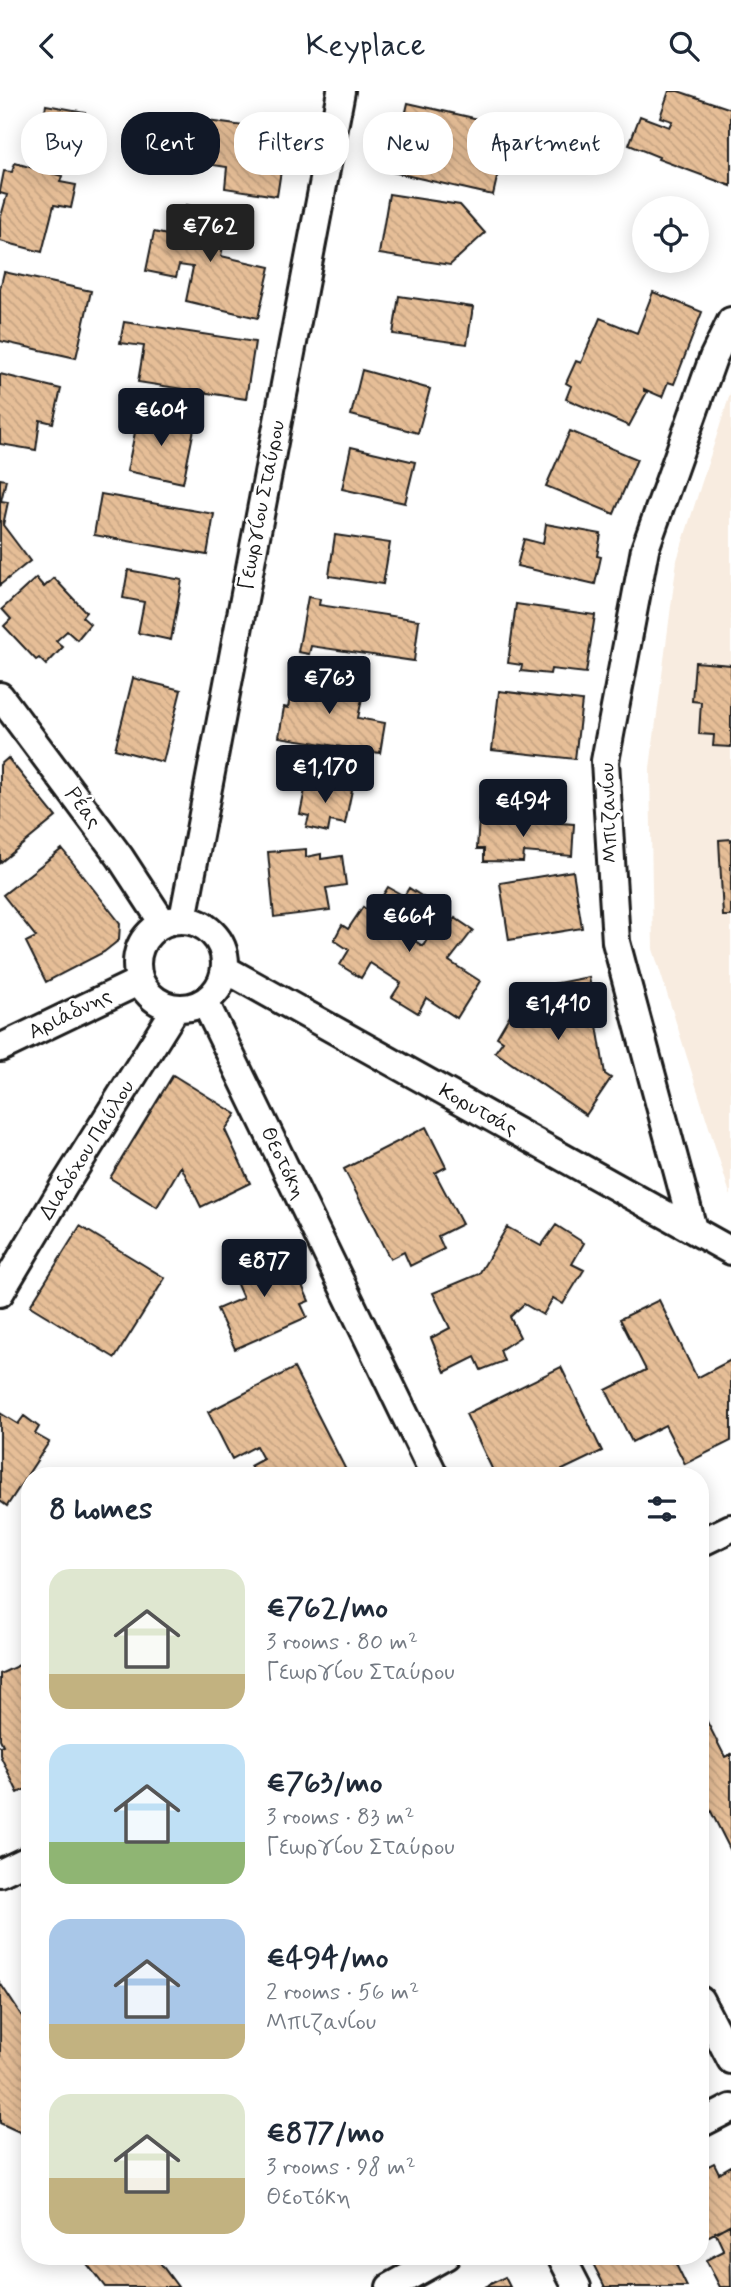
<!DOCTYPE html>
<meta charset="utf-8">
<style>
:root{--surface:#fff;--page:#f2f2f3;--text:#1f2937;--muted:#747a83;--accent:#111827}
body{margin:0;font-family:Mynerve,sans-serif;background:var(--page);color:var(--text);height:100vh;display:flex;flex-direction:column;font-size:26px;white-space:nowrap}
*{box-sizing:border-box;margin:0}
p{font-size:23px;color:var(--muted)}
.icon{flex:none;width:38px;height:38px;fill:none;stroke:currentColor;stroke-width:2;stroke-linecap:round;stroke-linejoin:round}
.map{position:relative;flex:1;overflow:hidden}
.side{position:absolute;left:21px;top:1376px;width:688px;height:798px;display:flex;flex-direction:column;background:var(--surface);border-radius:28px;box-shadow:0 4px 18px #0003}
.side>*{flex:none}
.top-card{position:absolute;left:21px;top:21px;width:690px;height:63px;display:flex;gap:14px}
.tools{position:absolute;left:632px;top:105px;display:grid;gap:14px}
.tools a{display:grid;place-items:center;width:77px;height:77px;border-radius:50%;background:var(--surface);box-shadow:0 4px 18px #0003;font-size:35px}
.price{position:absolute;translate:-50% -60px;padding:0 16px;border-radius:7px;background:var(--accent);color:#fff;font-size:23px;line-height:46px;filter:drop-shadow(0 2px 4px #0008)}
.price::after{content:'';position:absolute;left:50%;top:42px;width:21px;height:16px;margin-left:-10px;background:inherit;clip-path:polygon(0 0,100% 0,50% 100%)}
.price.active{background:#222;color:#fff}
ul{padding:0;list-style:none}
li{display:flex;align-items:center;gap:21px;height:175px;padding:0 28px}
li span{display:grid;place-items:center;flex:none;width:196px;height:140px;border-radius:21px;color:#555}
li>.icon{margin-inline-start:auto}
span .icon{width:84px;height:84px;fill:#fffc;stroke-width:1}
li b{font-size:30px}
h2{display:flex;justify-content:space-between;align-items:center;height:84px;padding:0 28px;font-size:30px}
.pill{padding:0 24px;border-radius:28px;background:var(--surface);box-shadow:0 4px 18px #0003;font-size:24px;line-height:63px}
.pill.active{background:var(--accent);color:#fff}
header{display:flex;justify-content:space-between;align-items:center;height:91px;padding:0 28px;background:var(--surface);font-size:32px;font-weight:600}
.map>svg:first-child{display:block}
.built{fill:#f8ece0}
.building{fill:url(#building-back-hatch);stroke:#1c1c1c;stroke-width:2}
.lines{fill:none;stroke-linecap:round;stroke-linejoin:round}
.street-casing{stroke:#1c1c1c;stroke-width:32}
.street{stroke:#fff;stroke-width:26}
.labels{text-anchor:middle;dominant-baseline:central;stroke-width:5;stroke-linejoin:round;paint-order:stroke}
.street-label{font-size:21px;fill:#1c1c1c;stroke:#fff}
</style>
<header><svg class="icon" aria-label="back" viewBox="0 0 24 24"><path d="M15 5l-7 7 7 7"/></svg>Keyplace<svg class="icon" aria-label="search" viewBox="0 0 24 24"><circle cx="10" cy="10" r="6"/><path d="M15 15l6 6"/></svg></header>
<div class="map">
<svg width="731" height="2196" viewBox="0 0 731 2196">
<defs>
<pattern id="building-back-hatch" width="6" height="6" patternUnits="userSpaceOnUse" patternTransform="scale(1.75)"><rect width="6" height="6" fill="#e6be97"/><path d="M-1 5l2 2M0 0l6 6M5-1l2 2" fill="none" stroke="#c5a382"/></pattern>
</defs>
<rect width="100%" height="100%" fill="#fff"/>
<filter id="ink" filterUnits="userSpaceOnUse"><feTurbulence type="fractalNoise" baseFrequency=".0143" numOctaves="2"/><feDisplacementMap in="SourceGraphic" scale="14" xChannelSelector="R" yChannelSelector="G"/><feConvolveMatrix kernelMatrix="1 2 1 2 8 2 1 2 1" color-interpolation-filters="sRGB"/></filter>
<g filter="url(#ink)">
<path class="built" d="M731 300V1106L653 858 650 677 677 469Z"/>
<path class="building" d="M669 0H678L731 18V95L658 68 659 66 629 54 640 25 669 36 672 30 660 26Z
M408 12 509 35 493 104 392 81Z
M46 14 85 21 77 61 38 54Z
M207 30 287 41 277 105 225 97 227 76 200 72Z
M15 72 62 85 60 91 76 94 71 117 54 114 42 161 0 150V129L7 104 0 102V100L4 80 12 81Z
M389 103 460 114 485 142 450 174 379 163Z
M186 114 230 123 221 165 270 176 258 227 186 210 193 176 179 174 176 186 146 180 154 141 180 147Z
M4 181 91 200 76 267 0 250V198Z
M653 201 702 221 674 293 668 291 662 306 644 298V300L647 301 629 335 566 308 571 295 566 292 576 270 581 272 600 227 637 242Z
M399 205 473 216 467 253 393 243Z
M124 231 255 251 246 308 138 291 144 255 120 252Z
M362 279 430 298 418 342 351 324Z
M0 283 61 298 53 332 40 329 36 359 0 353Z
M139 322 195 333 183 392 127 380Z
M570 340 637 368 614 423 546 395Z
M351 356 415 371 405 412 342 398Z
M0 388 6 389 1 410 8 411 3 434 30 470 0 494Z
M101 403 214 423 207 464 94 444Z
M546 433 601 443 597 465 601 466 595 493 517 475 524 448 543 453Z
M335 444 390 452 383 493 329 485Z
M128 479 182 489 171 549 138 542 144 511 123 507Z
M36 487 44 496 54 487 86 521 82 526 90 533 77 549 67 540 56 550 63 556 46 574 39 567 36 569 4 535 11 528 2 518Z
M308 506 320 508 319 514 419 529 414 570 311 555 309 563 298 561Z
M516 513 595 524 586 582 551 578 550 583 521 580 522 574 508 572Z
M695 571 731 574V656L713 655 714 644 699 643 701 611 692 610Z
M294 584 364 598 358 627 385 632 380 662 279 646 284 616 288 617Z
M133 587 181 599 163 671 115 658Z
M499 600 582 610 575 668 492 659Z
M8 667 56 726 0 772V674Z
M307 689 352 699 345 733 330 730 328 741 306 736 309 725 300 723Z
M479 726 574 733 572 765 524 761 523 771 484 770V758H477Z
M731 748V825H723L719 749Z
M62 758 120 832 119 849 104 861 46 891 26 851 36 846 3 804Z
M306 758V766L321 763V768L342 765 346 794 326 797 330 819 274 826 268 761Z
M573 780 582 837 509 849 500 792Z
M388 796 404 805 409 797 426 808 404 843 423 855 434 837 444 843 455 827 473 839 449 870 480 890 457 927 426 907 418 922 392 906 401 892 370 872 361 887 340 874 349 859 334 849 342 834 348 838 363 816 372 822Z
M589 886 605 983 611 987 586 1024 495 961 503 950 497 946 524 900 540 910 537 896Z
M173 984 236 1023 225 1039 250 1092 201 1116 181 1075 157 1116 110 1087Z
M426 1036 446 1076 435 1082 462 1133 438 1145 444 1158 410 1175 404 1161 390 1168 344 1078Z
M556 1134 584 1152 572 1173 584 1179 563 1213 553 1207 543 1224 524 1213 510 1226 520 1246 500 1259 504 1270 481 1279 475 1266 445 1281 431 1247 450 1237 433 1202 479 1183 507 1136 541 1155Z
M80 1135 165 1187 115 1267 30 1215Z
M285 1156 309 1210 301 1213 307 1226 235 1258 217 1218 243 1207 231 1180Z
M659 1209 697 1287 731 1269V1350L685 1373 665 1334 632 1351 606 1299 646 1279 620 1228Z
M561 1276 602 1360 552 1384H495L466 1323Z
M294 1277 348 1383 347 1384H255L250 1375 263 1368 256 1355 232 1368 208 1321Z
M0 1322 18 1333 24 1325 39 1336 35 1343 49 1351 7 1415 0 1410Z
M19 1574 27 1591 30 1589V1696L18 1702 0 1664V1655L3 1654 0 1648V1583Z
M700 1617 725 1666 731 1663V1760L700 1699Z
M0 1892 27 1933 30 1943V2046L0 2032Z
M714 2072 719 2082 731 2075V2133L702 2149 700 2145V2079Z
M730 2134 731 2196H720L706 2169 724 2160 715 2141Z
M81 2165H155L178 2196H105Z
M589 2165H672L687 2196H605Z
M505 2186 510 2196H484Z"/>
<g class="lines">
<g class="street-casing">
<path id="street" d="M0 605 120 766 163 832
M183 828 341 0
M137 873a44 44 0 1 1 88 0a44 44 0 1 1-88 0Z
M225 878 731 1160
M205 911 434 1384
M0 957 140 890
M693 1138 616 851 605 670 645 458 713 267 731 230
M0 1202 64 1095 176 917
M700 1452 731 1437
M0 1782 30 1768
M700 1909 731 1969
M700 2033 731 2017
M561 2165 577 2196
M390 2196 446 2165"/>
</g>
<use href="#street" class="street"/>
</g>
</g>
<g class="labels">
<g class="street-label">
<text transform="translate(262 414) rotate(-79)">Γεωργίου Σταύρου</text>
<text transform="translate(83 717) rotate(53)">Ρέας</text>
<text transform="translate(609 722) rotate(-92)">Μπιζανίου</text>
<text transform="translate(70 923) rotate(-26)">Αριάδνης</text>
<text transform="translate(478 1019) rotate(29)">Κορυτσάς</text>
<text transform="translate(87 1059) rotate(-58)">Διαδόχου Παύλου</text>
<text transform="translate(283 1072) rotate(64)">Θεοτόκη</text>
</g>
</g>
</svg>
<div class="tools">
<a><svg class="icon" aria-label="locate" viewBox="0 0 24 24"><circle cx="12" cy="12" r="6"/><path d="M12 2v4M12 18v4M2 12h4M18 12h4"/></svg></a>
</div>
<b class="price active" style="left:210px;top:173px">€762</b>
<b class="price" style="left:161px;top:357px">€604</b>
<b class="price" style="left:329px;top:625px">€763</b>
<b class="price" style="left:325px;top:714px">€1,170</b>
<b class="price" style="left:523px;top:748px">€494</b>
<b class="price" style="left:409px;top:863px">€664</b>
<b class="price" style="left:558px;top:951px">€1,410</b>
<b class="price" style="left:264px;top:1208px">€877</b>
<div class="top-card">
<a class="pill">Buy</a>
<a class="pill active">Rent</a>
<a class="pill">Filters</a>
<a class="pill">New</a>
<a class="pill">Apartment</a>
</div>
<section class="side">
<h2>8 homes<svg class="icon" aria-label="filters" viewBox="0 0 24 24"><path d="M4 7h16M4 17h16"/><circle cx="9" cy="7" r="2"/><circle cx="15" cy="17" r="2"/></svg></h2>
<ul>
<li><span style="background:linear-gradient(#dfe7d0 75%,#c2b280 0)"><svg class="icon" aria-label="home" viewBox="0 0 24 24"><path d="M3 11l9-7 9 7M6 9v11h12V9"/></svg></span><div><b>€762/mo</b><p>3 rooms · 80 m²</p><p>Γεωργίου Σταύρου</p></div></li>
<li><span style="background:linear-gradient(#bfe0f5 70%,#8fb573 0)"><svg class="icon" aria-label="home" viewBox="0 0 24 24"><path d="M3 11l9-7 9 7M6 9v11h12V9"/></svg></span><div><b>€763/mo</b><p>3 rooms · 83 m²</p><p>Γεωργίου Σταύρου</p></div></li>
<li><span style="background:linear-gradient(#a9c7e8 75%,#c2b280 0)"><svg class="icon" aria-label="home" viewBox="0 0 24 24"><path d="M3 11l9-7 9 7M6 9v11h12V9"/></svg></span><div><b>€494/mo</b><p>2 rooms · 56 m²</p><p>Μπιζανίου</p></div></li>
<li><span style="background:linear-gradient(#dfe7d0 60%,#c2b280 0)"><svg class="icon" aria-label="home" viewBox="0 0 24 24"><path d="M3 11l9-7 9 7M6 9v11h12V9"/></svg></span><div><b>€877/mo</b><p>3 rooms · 98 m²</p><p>Θεοτόκη</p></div></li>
</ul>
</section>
</div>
